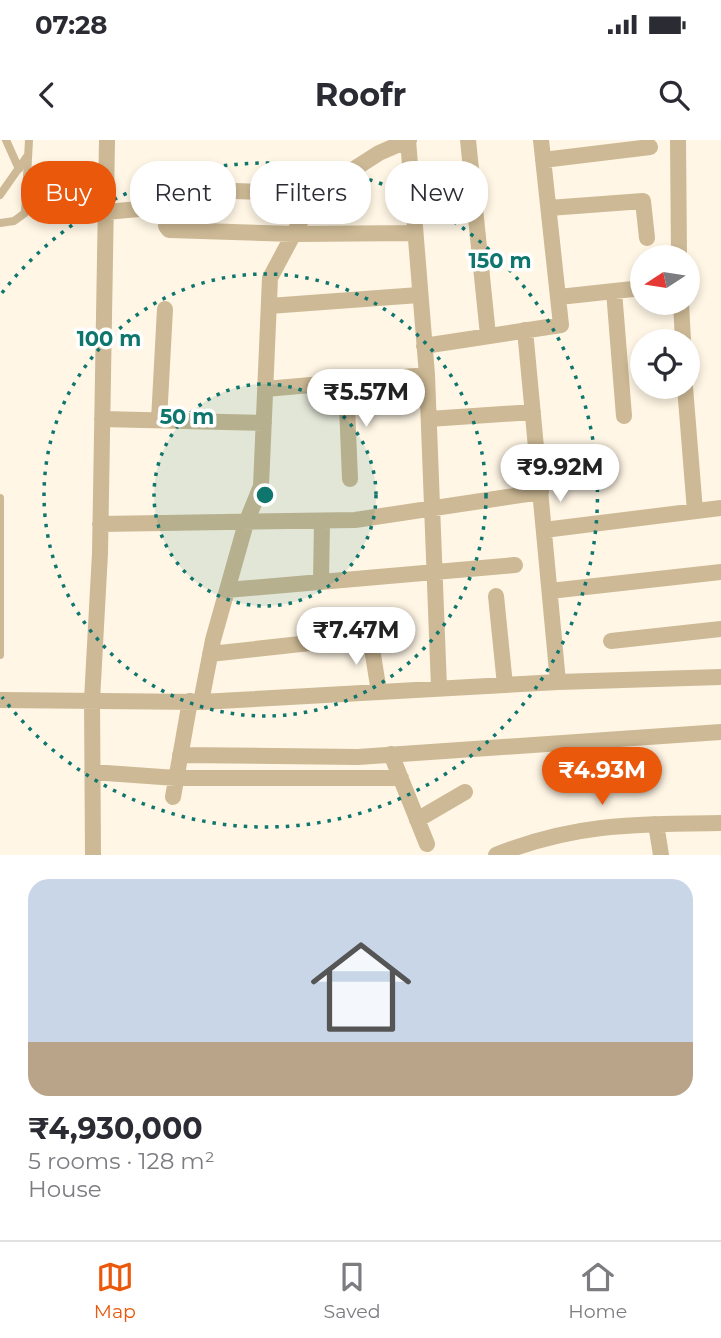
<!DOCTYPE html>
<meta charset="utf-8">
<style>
:root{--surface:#fff;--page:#f2f2f3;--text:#2b2b33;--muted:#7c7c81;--line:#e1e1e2;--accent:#ea580c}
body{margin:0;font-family:Montserrat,sans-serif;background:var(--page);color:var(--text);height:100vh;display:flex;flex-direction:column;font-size:26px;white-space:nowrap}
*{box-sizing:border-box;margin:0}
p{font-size:23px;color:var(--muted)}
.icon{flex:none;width:38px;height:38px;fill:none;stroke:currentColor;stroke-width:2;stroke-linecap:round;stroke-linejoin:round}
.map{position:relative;height:715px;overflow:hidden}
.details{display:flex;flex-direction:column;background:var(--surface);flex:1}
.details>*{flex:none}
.banner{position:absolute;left:21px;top:21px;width:679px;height:63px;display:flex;gap:14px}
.needle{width:46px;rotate:258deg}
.buttons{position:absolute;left:630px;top:105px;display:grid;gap:14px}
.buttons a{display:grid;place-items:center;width:70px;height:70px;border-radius:50%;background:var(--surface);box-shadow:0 4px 10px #0003;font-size:35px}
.price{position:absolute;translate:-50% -60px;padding:0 16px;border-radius:24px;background:#fff;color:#222;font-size:23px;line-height:46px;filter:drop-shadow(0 2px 4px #0008)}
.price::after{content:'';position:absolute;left:50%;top:42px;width:21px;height:16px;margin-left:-10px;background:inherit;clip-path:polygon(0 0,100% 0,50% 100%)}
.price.active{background:var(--accent);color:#fff}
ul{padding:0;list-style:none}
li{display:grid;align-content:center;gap:14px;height:371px;padding:0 28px}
li span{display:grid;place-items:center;height:217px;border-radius:21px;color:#555}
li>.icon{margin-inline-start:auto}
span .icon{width:126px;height:126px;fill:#fffc;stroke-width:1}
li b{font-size:30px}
.chip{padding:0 24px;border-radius:28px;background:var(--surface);box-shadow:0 4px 10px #0003;font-size:24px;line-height:63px}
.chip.active{background:var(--accent);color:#fff}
.status{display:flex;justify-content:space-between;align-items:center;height:49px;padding:0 35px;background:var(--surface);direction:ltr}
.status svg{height:19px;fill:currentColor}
header{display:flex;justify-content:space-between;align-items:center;height:91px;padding:0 28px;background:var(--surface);font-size:32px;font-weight:700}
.dock{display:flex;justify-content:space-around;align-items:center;height:98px;border-top:2px solid var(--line);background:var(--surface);font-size:19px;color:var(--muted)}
.dock a{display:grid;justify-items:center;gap:4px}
.dock .active{color:var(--accent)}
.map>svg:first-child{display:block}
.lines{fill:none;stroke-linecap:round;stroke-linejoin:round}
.lane{stroke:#cdb995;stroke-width:8}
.street{stroke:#cdb995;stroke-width:16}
.ring{fill:none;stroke:#0f766e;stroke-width:3.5;stroke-dasharray:3.5 7}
.centre{fill:#0f766e;stroke:#fff;stroke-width:3.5}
.ring-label{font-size:21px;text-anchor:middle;font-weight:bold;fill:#0f766e;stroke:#fff;stroke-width:7;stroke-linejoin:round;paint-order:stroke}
</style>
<div class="status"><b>07:28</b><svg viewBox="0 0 49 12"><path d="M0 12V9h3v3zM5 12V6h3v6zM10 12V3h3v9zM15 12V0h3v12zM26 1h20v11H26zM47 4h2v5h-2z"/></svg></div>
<header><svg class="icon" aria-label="back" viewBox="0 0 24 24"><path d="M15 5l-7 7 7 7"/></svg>Roofr<svg class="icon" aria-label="search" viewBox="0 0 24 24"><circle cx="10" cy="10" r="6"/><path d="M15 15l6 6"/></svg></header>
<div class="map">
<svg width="721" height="715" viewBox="0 0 721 715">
<rect width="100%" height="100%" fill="#fff6e5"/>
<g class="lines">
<path class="lane" d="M6 0 19 29
M0 55 28 15
M0 83 14 81 25 73 29 0
M0 358V515"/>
<path class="street" d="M408 0 427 235 439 548
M468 0 488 195
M678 0 679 117
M543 20 650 7
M168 54 166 86 169 90 295 94 414 93
M549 68 643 61 647 98
M106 72 150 68 177 49 315 54
M614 151 624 276
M559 157 642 148
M681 163 683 201
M269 166 419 155
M525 190 558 542
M424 206 561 185 541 0
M346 241 350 339
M685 247 695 371
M265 249 427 235
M102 279 264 283
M429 279 533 272
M159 280 165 169
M100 384 355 380 541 352
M544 390 721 368
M321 442 322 382
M227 450 515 425
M550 451 721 432
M496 456 505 545
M370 496 379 552
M611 501 721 489
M210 514 401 493
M0 560 201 562 213 500 246 383 261 346 270 138 315 54 379 13 409 0
M201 562 558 542 721 537
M391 614 427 704
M180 615 358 617 721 592
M92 632 176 638H401
M173 657 190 561
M417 680 465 652
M656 684 661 715
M93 715 92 560 100 413 107 0
M496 715C575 683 637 684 721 683"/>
</g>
<circle cx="265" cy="355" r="111" fill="#0f766e" fill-opacity=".12"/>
<g class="ring">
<circle cx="265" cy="355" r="111"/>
<circle cx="265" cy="355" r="221"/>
<path d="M2 153A332 332 0 1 1 2 557"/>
</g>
<circle cx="265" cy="355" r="10" class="centre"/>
<g class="ring-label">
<text x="500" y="128">150 m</text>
<text x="109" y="206">100 m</text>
<text x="187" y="284">50 m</text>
</g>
</svg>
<div class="buttons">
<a><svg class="needle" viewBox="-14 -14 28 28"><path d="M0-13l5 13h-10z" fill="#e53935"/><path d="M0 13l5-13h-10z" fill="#7c7c81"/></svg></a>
<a><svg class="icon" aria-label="locate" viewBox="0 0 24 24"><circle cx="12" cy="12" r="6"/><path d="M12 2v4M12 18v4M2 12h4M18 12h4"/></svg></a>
</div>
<b class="price" style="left:366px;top:289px">₹5.57M</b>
<b class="price" style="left:560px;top:364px">₹9.92M</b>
<b class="price" style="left:356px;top:527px">₹7.47M</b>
<b class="price active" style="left:602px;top:667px">₹4.93M</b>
<div class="banner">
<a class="chip active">Buy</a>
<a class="chip">Rent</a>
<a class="chip">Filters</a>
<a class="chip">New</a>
</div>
</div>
<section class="details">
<ul>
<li><span style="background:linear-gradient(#c9d6e8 75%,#b9a48a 0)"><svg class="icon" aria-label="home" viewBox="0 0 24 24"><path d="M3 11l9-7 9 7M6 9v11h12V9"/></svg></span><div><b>₹4,930,000</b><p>5 rooms · 128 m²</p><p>House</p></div></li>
</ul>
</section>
<nav class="dock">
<a class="active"><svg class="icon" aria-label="map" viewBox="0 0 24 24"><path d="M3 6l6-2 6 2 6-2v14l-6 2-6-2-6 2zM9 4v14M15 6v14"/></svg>Map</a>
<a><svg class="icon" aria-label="saved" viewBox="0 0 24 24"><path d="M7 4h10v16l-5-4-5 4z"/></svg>Saved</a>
<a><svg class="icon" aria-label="home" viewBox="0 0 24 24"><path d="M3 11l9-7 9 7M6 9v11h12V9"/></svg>Home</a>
</nav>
